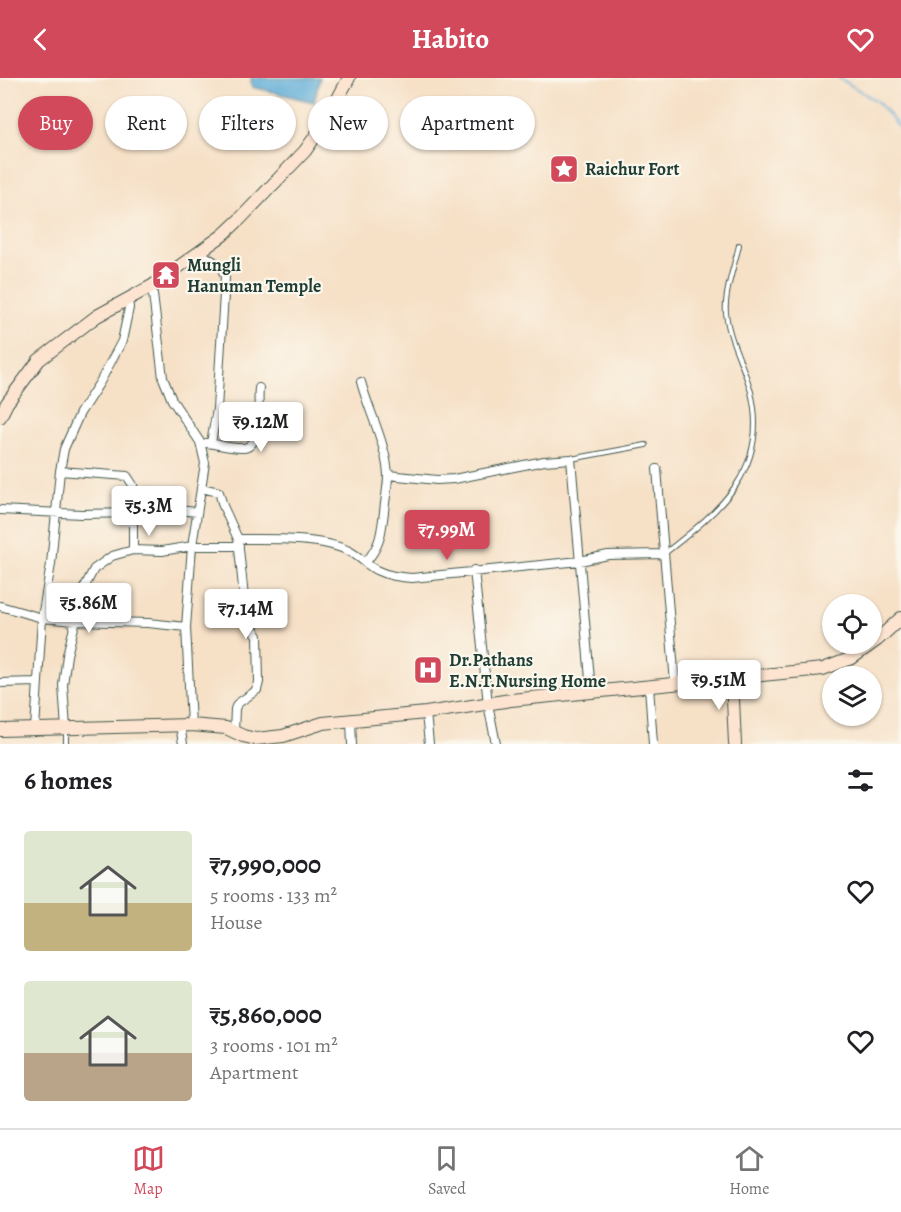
<!DOCTYPE html>
<meta charset="utf-8">
<style>
:root{--surface:#fff;--page:#f6f6f6;--text:#202124;--muted:#757577;--line:#e0e0e0;--accent:#d1495b}
body{margin:0;font-family:Alegreya,serif;background:var(--page);color:var(--text);height:100vh;display:flex;flex-direction:column;font-size:22px;white-space:nowrap}
*{box-sizing:border-box;margin:0}
p{font-size:20px;color:var(--muted)}
.icon{flex:none;width:33px;height:33px;fill:none;stroke:currentColor;stroke-width:2;stroke-linecap:round;stroke-linejoin:round}
.map{position:relative;height:666px;overflow:hidden}
.sheet{display:flex;flex-direction:column;background:var(--surface);flex:1}
.sheet>*{flex:none}
.hud{position:absolute;left:18px;top:18px;width:600px;height:54px;display:flex;gap:12px}
.controls{position:absolute;left:822px;top:516px;display:grid;gap:12px}
.controls a{display:grid;place-items:center;width:60px;height:60px;border-radius:50%;background:var(--surface);box-shadow:0 2px 4px #0004;font-size:30px}
.price{position:absolute;translate:-50% -51px;padding:0 14px;border-radius:6px;background:#fff;color:#222;font-size:20px;line-height:39px;filter:drop-shadow(0 2px 3px #0008)}
.price::after{content:'';position:absolute;left:50%;top:36px;width:18px;height:14px;margin-left:-9px;background:inherit;clip-path:polygon(0 0,100% 0,50% 100%)}
.price.current{background:var(--accent);color:#fff}
ul{padding:0;list-style:none}
li{display:flex;align-items:center;gap:18px;height:150px;padding:0 24px}
li span{display:grid;place-items:center;flex:none;width:168px;height:120px;border-radius:6px;color:#555}
li>.icon{margin-inline-start:auto}
span .icon{width:72px;height:72px;fill:#fffc;stroke-width:1}
li b{font-size:26px}
h2{display:flex;justify-content:space-between;align-items:center;height:72px;padding:0 24px;font-size:26px}
.chip{padding:0 21px;border-radius:27px;background:var(--surface);box-shadow:0 2px 4px #0004;font-size:21px;line-height:54px}
.chip.current{background:var(--accent);color:#fff}
header{display:flex;justify-content:space-between;align-items:center;height:78px;padding:0 24px;background:var(--accent);color:#fff;font-size:27px;font-weight:700}
.dock{display:flex;justify-content:space-around;align-items:center;height:84px;border-top:2px solid var(--line);background:var(--surface);font-size:16px;color:var(--muted)}
.dock a{display:grid;justify-items:center;gap:3px}
.dock .current{color:var(--accent)}
.map>svg:first-child{display:block}
.water{fill:#5dacd7;stroke:#3e7486;stroke-width:1.5}
.lines{fill:none;stroke-linecap:round;stroke-linejoin:round}
.stream{stroke:#5dacd7;stroke-width:2}
.lane-casing{stroke:#3f554a;stroke-width:6}
.street-casing{stroke:#3f554a;stroke-width:10}
.secondary-casing{stroke:#3f554a;stroke-width:14}
.lane{stroke:#fff;stroke-width:4}
.street{stroke:#fff;stroke-width:8}
.secondary{stroke:#fde4d0;stroke-width:12}
.labels{text-anchor:middle;dominant-baseline:central;stroke-width:4.5;stroke-linejoin:round;paint-order:stroke}
.poi-label{font-size:18px;font-weight:bold;fill:#1f3d34;stroke:#fbf7ec;text-anchor:start}
</style>
<header><svg class="icon" aria-label="back" viewBox="0 0 24 24"><path d="M15 5l-7 7 7 7"/></svg>Habito<svg class="icon" aria-label="heart" viewBox="0 0 24 24"><path d="M12 20l-8-8c-3-5 5-10 8-4 3-6 11-1 8 4z"/></svg></header>
<div class="map">
<svg width="901" height="666" viewBox="0 0 901 666">
<rect width="100%" height="100%" fill="#fbf7ec"/>
<filter id="ink" filterUnits="userSpaceOnUse"><feTurbulence type="fractalNoise" baseFrequency=".0167" numOctaves="2"/><feDisplacementMap in="SourceGraphic" scale="12" xChannelSelector="R" yChannelSelector="G"/><feConvolveMatrix kernelMatrix="1 2 1 2 8 2 1 2 1" color-interpolation-filters="sRGB"/></filter>
<filter id="wash" filterUnits="userSpaceOnUse"><feTurbulence type="fractalNoise" baseFrequency=".008" numOctaves="4" result="noise"/><feDisplacementMap in="SourceGraphic" scale="24" xChannelSelector="R" yChannelSelector="G"/><feGaussianBlur stdDeviation="1.35" result="paint"/><feColorMatrix in="noise" values="0 0 0 0 0 0 0 0 0 0 0 0 0 0 0 0 0 1.4 0 .05"/><feComposite in="paint" operator="in"/></filter>
<g filter="url(#wash)">
<rect width="100%" height="100%" fill="#f6e0c6"/>
<path class="water" d="M251 0H320L314 24 252 9Z"/>
<g class="lines">
<path class="stream" d="M839 0 878 24 901 52"/>
</g>
</g>
<g filter="url(#ink)">
<g class="lines">
<g class="lane-casing">
<path id="lane" d="M571 381 646 367
M664 476C720 432 770 392 751 314 744 287 729 263 726 235 724 215 735 186 739 167
M66 652V666"/>
</g>
<g class="street-casing">
<path id="street" d="M199 174 221 188 225 199 217 331 211 365
M152 208 163 300 172 322 200 364 205 385 192 468 186 549 191 647
M361 304C369 334 386 365 388 397 388 409 385 422 384 434 381 456 381 466 366 484
M206 365C218 366 232 371 244 370 264 367 257 324 259 310
M657 391 675 605
M60 393 127 398 133 407V472
M388 397 437 402 454 401 544 383 571 381 591 613
M201 410 219 414 223 428 238 461 246 539 258 558 259 604 257 612 237 626 235 631 234 654
M0 432 81 436 134 435 158 430 197 434
M238 461C271 461 320 459 349 473 359 478 367 487 376 492 388 498 400 499 412 500L580 483 608 477 664 476
M474 492 488 626 496 666
M0 528 42 540 75 543 148 545 186 549
M0 605 37 604
M649 608 653 666
M426 635 429 666
M351 643 352 666
M180 647 183 666
M35 651 42 540 51 486 60 393 64 371 80 335 100 304 122 263 129 230 128 221
M66 651 63 607 67 577 84 510 94 491 112 478 133 472 162 473 192 468H239"/>
</g>
<g class="secondary-casing">
<path id="secondary" d="M0 339 7 325 39 282 97 238 152 208 223 157 240 141 305 73 324 46 349 0
M732 599 735 666
M0 652 191 647 226 650 243 658 256 661 283 658 323 645 426 635 511 622 823 591 852 580 877 562 901 540"/>
</g>
<use href="#lane" class="lane"/>
<use href="#street" class="street"/>
<use href="#secondary" class="secondary"/>
</g>
</g>
<defs>
<g id="sight-square" transform="scale(1.5)"><rect x="-9" y="-9" width="18" height="18" rx="4" fill="#d1495b" stroke="#fbf7ec"/><path d="M0-6L1.8-2.2L6-1.7L2.9 1.2L3.7 5.4L0 3.3L-3.7 5.4L-2.9 1.2L-6-1.7L-1.8-2.2Z" fill="#fff"/></g>
<g id="temple-square" transform="scale(1.5)"><rect x="-9" y="-9" width="18" height="18" rx="4" fill="#d1495b" stroke="#fbf7ec"/><path d="M0-6L5-2H3V0L6.5 2.5H4V6H1.5V3h-3V6H-4V2.5H-6.5L-3 0V-2H-5Z" fill="#fff"/></g>
<g id="hospital-square" transform="scale(1.5)"><rect x="-9" y="-9" width="18" height="18" rx="4" fill="#d1495b" stroke="#fbf7ec"/><path d="M-5-5h3v3.5h4V-5h3V5h-3V1.5h-4V5h-3Z" fill="#fff"/></g>
</defs>
<g fill-rule="evenodd">
<use href="#sight-square" x="564" y="91"/>
<use href="#temple-square" x="166" y="197"/>
<use href="#hospital-square" x="428" y="592"/>
</g>
<g class="labels">
<g class="poi-label">
<text x="585" y="91">Raichur Fort</text>
<text x="187" y="187">Mungli<tspan x="187" dy="21">Hanuman Temple</tspan></text>
<text x="449" y="582">Dr.Pathans<tspan x="449" dy="21">E.N.T.Nursing Home</tspan></text>
</g>
</g>
</svg>
<div class="controls">
<a><svg class="icon" aria-label="locate" viewBox="0 0 24 24"><circle cx="12" cy="12" r="6"/><path d="M12 2v4M12 18v4M2 12h4M18 12h4"/></svg></a>
<a><svg class="icon" aria-label="layers" viewBox="0 0 24 24"><path d="M12 4l9 5-9 5-9-5zM3 14l9 5 9-5"/></svg></a>
</div>
<b class="price" style="left:261px;top:375px">₹9.12M</b>
<b class="price" style="left:149px;top:459px">₹5.3M</b>
<b class="price current" style="left:447px;top:483px">₹7.99M</b>
<b class="price" style="left:89px;top:556px">₹5.86M</b>
<b class="price" style="left:246px;top:562px">₹7.14M</b>
<b class="price" style="left:719px;top:633px">₹9.51M</b>
<div class="hud">
<a class="chip current">Buy</a>
<a class="chip">Rent</a>
<a class="chip">Filters</a>
<a class="chip">New</a>
<a class="chip">Apartment</a>
</div>
</div>
<section class="sheet">
<h2>6 homes<svg class="icon" aria-label="filters" viewBox="0 0 24 24"><path d="M4 7h16M4 17h16"/><circle cx="9" cy="7" r="2"/><circle cx="15" cy="17" r="2"/></svg></h2>
<ul>
<li><span style="background:linear-gradient(#dfe7d0 60%,#c2b280 0)"><svg class="icon" aria-label="home" viewBox="0 0 24 24"><path d="M3 11l9-7 9 7M6 9v11h12V9"/></svg></span><div><b>₹7,990,000</b><p>5 rooms · 133 m²</p><p>House</p></div><svg class="icon" aria-label="heart" viewBox="0 0 24 24"><path d="M12 20l-8-8c-3-5 5-10 8-4 3-6 11-1 8 4z"/></svg></li>
<li><span style="background:linear-gradient(#dfe7d0 60%,#b9a48a 0)"><svg class="icon" aria-label="home" viewBox="0 0 24 24"><path d="M3 11l9-7 9 7M6 9v11h12V9"/></svg></span><div><b>₹5,860,000</b><p>3 rooms · 101 m²</p><p>Apartment</p></div><svg class="icon" aria-label="heart" viewBox="0 0 24 24"><path d="M12 20l-8-8c-3-5 5-10 8-4 3-6 11-1 8 4z"/></svg></li>
</ul>
</section>
<nav class="dock">
<a class="current"><svg class="icon" aria-label="map" viewBox="0 0 24 24"><path d="M3 6l6-2 6 2 6-2v14l-6 2-6-2-6 2zM9 4v14M15 6v14"/></svg>Map</a>
<a><svg class="icon" aria-label="saved" viewBox="0 0 24 24"><path d="M7 4h10v16l-5-4-5 4z"/></svg>Saved</a>
<a><svg class="icon" aria-label="home" viewBox="0 0 24 24"><path d="M3 11l9-7 9 7M6 9v11h12V9"/></svg>Home</a>
</nav>
